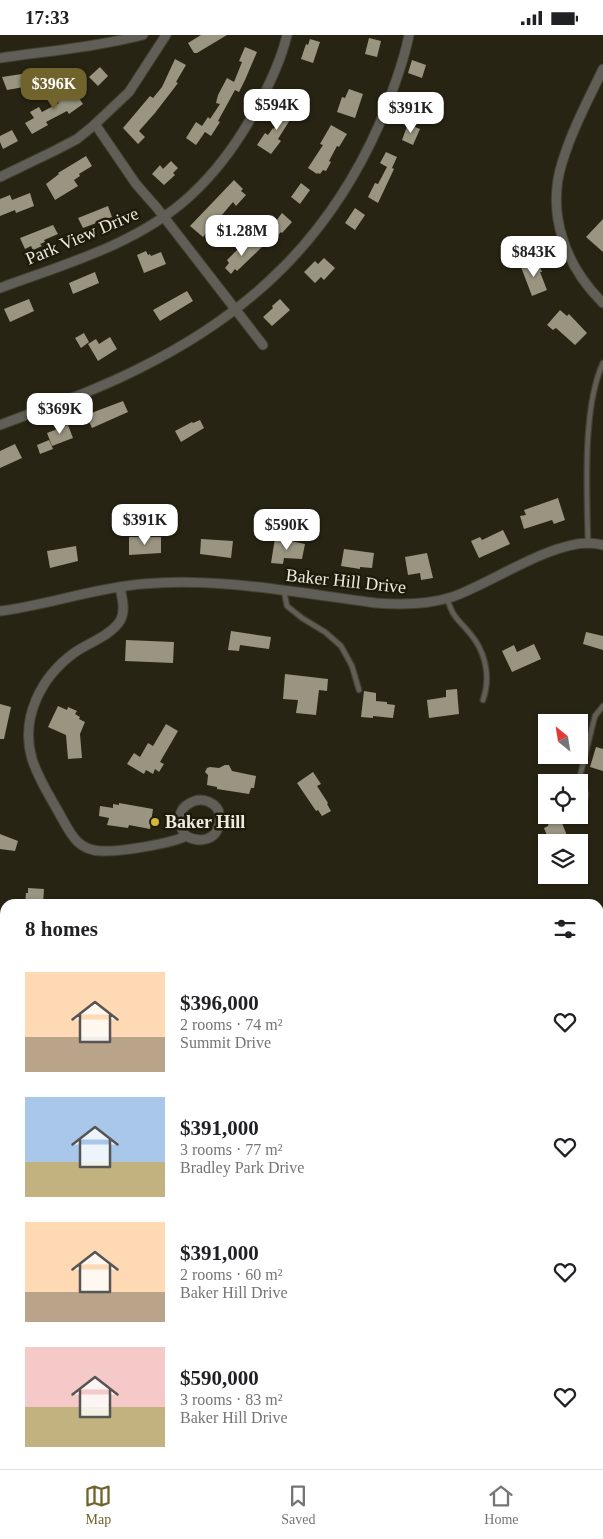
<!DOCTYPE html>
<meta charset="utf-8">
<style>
:root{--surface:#fff;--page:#f2f2f2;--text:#202124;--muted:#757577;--line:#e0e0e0;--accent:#70642c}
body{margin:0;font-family:Georgia,serif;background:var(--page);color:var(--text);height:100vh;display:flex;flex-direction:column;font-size:19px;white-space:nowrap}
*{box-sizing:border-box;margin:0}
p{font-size:16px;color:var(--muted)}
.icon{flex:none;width:28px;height:28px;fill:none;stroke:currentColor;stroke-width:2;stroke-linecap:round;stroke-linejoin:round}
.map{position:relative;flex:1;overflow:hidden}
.drawer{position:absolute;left:0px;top:864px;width:604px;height:571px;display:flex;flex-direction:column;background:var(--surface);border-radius:15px 15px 0 0;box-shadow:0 1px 4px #0004}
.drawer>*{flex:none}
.needle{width:32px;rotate:330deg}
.fabs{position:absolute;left:538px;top:679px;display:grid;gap:10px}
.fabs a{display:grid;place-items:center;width:50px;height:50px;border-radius:0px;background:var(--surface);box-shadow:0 1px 4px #0004;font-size:25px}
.price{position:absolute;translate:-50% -42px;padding:0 11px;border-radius:10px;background:#fff;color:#222;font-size:16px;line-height:32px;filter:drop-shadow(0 1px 2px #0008)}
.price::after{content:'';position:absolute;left:50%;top:30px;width:15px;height:11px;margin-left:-8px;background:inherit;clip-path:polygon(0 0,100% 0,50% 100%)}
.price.active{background:var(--accent);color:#fff}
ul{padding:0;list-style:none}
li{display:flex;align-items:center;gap:15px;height:125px;padding:0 25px}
li span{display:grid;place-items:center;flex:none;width:140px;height:100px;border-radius:0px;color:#555}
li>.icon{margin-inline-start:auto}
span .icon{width:60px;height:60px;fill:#fffc;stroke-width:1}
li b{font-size:21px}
h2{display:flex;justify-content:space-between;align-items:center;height:60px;padding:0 25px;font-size:21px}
.status{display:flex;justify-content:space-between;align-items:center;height:35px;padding:0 25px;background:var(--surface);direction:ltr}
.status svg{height:14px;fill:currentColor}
.tabs{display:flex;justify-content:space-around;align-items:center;height:70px;border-top:1px solid var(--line);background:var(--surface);font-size:14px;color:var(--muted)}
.tabs a{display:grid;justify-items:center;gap:2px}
.tabs .active{color:var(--accent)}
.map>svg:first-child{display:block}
.built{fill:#302b13}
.building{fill:#999581}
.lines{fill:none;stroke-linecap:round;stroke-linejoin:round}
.service-casing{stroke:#444031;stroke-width:7}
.minor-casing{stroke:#444031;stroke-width:11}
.tertiary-casing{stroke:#444031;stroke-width:12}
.path{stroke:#767264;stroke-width:2;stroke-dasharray:4 4;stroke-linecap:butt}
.service{stroke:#605e56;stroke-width:4.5}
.minor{stroke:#605e56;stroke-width:9}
.tertiary{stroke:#605e56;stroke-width:10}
.poi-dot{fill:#d2b736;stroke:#1f1b0a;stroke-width:2}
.labels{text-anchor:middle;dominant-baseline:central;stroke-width:5;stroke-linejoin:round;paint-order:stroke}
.street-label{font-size:18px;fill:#edebe0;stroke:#1f1b0a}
.poi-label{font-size:18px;font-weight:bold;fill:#edebe0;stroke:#1f1b0a;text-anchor:start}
</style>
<div class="status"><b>17:33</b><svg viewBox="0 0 49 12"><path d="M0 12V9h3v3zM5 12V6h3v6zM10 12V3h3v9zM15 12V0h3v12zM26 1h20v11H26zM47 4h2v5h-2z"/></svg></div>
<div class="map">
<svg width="603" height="1434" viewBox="0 0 603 1434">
<rect width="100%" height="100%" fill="#282414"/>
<path class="built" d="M599 1121 603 1122V1434H309L306 1430H599Z"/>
<path class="building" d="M201 0H227L197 18H194L188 8Z
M369 3 381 6 377 22 365 19Z
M310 4 320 7 313 28 301 24 306 9 308 10Z
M245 12 257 17 245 45 239 57 235 55 218 86 220 87 211 101 205 97 196 110 186 103 196 87 202 91 208 82 210 84 220 69 216 68 218 60 227 43 234 47 242 27 239 26Z
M175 24 186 30 176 47 178 48 155 78 139 96 145 102 138 109 123 93 150 61 153 63 162 52Z
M412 25 426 30 422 43 408 38Z
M100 32 108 41 98 51 89 42Z
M22 39 24 52 7 55 2 42Z
M71 52 83 69 69 79 67 76 46 87 48 90 32 99 25 88 34 83 30 77 39 72 42 77 59 68 54 61Z
M349 54 363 59 355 83 337 77 342 62 345 63Z
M289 68 298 72 278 104 281 106 271 119 257 110 265 98 268 100 273 93 274 94Z
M408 89 420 94 413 110 402 105Z
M331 90 347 99 339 112 337 111 329 126 331 127 326 136 323 135 320 139 318 138 317 139 308 133 323 110 320 109Z
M12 95 18 106 3 114 0 107V101Z
M386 117 397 122 392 133 394 134 378 168 368 162 375 148 378 149 387 132 380 128Z
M86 121 92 131 79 139 80 141 74 145 78 151 55 165 46 149 59 139 58 138Z
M171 126 178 133 173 138 175 140 164 150 152 139 160 130 163 134Z
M234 145 243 154 241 156 246 160 236 171 233 167 203 202 190 191Z
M301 148 310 155 300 169 291 162Z
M30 158 34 171 16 178 15 175 0 181V164L10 160 12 165Z
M108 171 112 182 83 193 78 183Z
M355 173 365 180 355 195 345 188Z
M282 178 292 187 282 198 281 197 278 200 271 194 274 191 273 190Z
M603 184V217L586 202Z
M53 190 58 199 44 205 45 207 40 209 42 211 33 215 31 211 25 214 20 203Z
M254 204 262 212 237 236 235 234 231 239 225 233 229 228 227 225 239 213 242 216Z
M146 216 148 220 150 219 151 221 161 217 166 229 144 238 137 220Z
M324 223 335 233 324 245 321 242 315 248 304 237 315 226 318 229Z
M538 226 542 237H540L547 255 532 261 521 232Z
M95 237 99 248 73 259 69 248Z
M187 256 193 266 160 286 153 275Z
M29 264 34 276 10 287 4 274Z
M280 264 290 275 272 291 263 282 273 273 272 271Z
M560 275 567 281 569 279 587 298 575 310 556 293 553 295 547 290Z
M84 298 89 307 81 313 75 303Z
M110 302 117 314 98 326 88 309 96 304 99 309Z
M123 366 128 377 92 393 86 380Z
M200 385 204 393 181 407 175 396 192 387 193 388Z
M68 390 73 403 52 411 47 398Z
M49 405 53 414 40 419 37 410Z
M15 409 22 423 0 433V416Z
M558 463 565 485 554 489 552 485 524 494 520 481 526 480 524 475Z
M503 495 510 509 479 523 471 506 480 502 482 505Z
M129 502H161V518L129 520Z
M275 503 305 509 302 524 284 523 283 529 271 528Z
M201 504 233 506 231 523 200 519Z
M76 511 78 526 50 533 47 516Z
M344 514 374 518 372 533 360 532V534L341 531Z
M427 518 433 543 421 545 420 538 408 540 405 522Z
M231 596 271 602 269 614 240 610 239 616 228 615Z
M586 597 603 601V615L583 609Z
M126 605 174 607 173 628 125 626Z
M534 609 541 624 512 637 502 616 514 610 517 617Z
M285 639 328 644 327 656 319 655 316 680 296 678 298 665 283 664Z
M457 654 459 679 429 683 427 665 446 662V655Z
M364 656 376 658V666L387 667V669L395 670 393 683 373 681V683L361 682Z
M0 669 11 672 4 704H0Z
M58 671 67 675 68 672 77 676 75 679 80 682 79 684 85 687 80 699 82 723 68 724 66 700 48 692Z
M166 689 178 696 160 727 164 729 159 737 155 734 153 739 146 735 144 739 127 729 134 718 140 722 148 708 153 711Z
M596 712 603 714V736L590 732Z
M225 730H229L232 736 256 741 254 753H251L249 759 217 754V752L207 750 208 740 205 737 207 733 210 732 219 733Z
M313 737 321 749 317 751 328 768 327 769 331 776 322 781 318 775 316 776 297 748Z
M119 768 153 774 150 794 129 790 128 793 107 790 109 783 99 781 100 771 113 773V769L119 770Z
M550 780H563L562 788 570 808H550L544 793 548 791Z
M0 799 18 806 15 816 0 814Z
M28 853 44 854 43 869H25L26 858H28Z"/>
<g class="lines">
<g class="service-casing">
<path id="service" d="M588 508C587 458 582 373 603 328
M284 556 287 571 302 583 325 597 341 611 352 631 359 655
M447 563C454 587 462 586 475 605 487 623 490 645 483 665
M583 775 586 759 580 741 595 681 603 671
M0 1267H5
M599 1335 603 1337
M386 1434 390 1430"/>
</g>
<g class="minor-casing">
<path id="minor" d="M0 23C48 16 96 12 143 0
M603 34C588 65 572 95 562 128 546 179 566 232 603 268
M95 89 136 149 157 173 263 310
M0 142 54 116 77 104 93 91 129 57 166 0
M0 253C65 229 138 209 190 161 214 139 235 111 251 83 266 57 280 30 287 0
M0 390C47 372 95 356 140 333 251 278 329 203 379 90 391 61 403 30 409 0
M120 552C122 563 126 576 120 586 110 601 88 608 74 618 41 642 20 683 32 724 38 743 49 760 59 778 70 797 76 815 101 816 119 817 170 809 186 801 199 808 216 806 219 789 219 787 220 784 220 781 218 767 201 761 190 768 176 775 178 790 186 801
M0 576C48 570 94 553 142 549 219 542 299 558 376 568 402 570 427 570 452 562 492 548 546 509 588 508 593 508 598 509 603 510
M0 1148 5 1147
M0 1236H5"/>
</g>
<g class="tertiary-casing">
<path id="tertiary" d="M599 1113H603
M0 1114 5 1113"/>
</g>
<path class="path" d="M599 1142H603
M0 1340 5 1339
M0 1354 5 1348"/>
<use href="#service" class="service"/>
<use href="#minor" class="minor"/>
<use href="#tertiary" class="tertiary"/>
</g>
<circle class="poi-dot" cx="155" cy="787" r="5"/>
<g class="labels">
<g class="street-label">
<text transform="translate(82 201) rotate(-23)">Park View Drive</text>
<text transform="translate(346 546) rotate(6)">Baker Hill Drive</text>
</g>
<g class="poi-label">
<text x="165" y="787">Baker Hill</text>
</g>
</g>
</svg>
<div class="fabs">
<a><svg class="needle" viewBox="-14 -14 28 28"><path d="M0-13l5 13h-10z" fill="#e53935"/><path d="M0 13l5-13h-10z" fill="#757577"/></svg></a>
<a><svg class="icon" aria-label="locate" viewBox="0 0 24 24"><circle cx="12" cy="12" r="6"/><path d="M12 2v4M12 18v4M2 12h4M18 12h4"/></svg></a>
<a><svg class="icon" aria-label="layers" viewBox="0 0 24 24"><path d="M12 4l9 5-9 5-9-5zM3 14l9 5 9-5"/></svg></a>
</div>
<b class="price active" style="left:54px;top:75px">$396K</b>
<b class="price" style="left:277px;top:96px">$594K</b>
<b class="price" style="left:411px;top:99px">$391K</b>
<b class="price" style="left:242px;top:222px">$1.28M</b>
<b class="price" style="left:534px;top:243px">$843K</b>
<b class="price" style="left:60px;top:400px">$369K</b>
<b class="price" style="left:145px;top:511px">$391K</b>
<b class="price" style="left:287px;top:516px">$590K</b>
<section class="drawer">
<h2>8 homes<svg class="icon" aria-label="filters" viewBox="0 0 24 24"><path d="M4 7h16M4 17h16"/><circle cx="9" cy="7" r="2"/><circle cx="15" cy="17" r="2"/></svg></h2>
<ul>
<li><span style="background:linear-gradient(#ffd9b3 65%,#b9a48a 0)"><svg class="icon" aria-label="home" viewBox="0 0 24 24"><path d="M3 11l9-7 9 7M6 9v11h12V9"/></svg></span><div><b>$396,000</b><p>2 rooms · 74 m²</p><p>Summit Drive</p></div><svg class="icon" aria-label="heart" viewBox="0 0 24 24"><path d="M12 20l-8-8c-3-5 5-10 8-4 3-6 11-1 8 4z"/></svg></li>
<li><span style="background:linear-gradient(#a9c7e8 65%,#c2b280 0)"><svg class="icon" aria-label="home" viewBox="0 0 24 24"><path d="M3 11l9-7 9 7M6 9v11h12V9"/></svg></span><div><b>$391,000</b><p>3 rooms · 77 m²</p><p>Bradley Park Drive</p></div><svg class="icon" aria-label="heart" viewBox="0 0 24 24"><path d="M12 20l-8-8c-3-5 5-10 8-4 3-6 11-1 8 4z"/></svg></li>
<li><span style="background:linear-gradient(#ffd9b3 70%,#b9a48a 0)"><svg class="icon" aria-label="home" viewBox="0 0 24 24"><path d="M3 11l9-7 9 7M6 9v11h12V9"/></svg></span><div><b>$391,000</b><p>2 rooms · 60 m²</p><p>Baker Hill Drive</p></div><svg class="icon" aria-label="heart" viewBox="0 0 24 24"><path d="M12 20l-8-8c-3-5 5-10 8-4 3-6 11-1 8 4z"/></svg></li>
<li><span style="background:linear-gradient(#f6c9c9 60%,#c2b280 0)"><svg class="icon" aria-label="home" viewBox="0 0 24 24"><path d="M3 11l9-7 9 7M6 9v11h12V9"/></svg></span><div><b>$590,000</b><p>3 rooms · 83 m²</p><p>Baker Hill Drive</p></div><svg class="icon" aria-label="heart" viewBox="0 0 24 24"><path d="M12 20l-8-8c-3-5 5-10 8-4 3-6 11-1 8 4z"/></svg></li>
</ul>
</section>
</div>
<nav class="tabs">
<a class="active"><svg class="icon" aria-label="map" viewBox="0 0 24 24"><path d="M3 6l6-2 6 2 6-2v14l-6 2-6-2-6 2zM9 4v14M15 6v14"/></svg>Map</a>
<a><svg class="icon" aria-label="saved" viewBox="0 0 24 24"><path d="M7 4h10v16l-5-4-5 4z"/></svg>Saved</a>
<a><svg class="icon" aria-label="home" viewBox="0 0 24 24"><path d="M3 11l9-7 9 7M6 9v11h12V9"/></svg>Home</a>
</nav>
